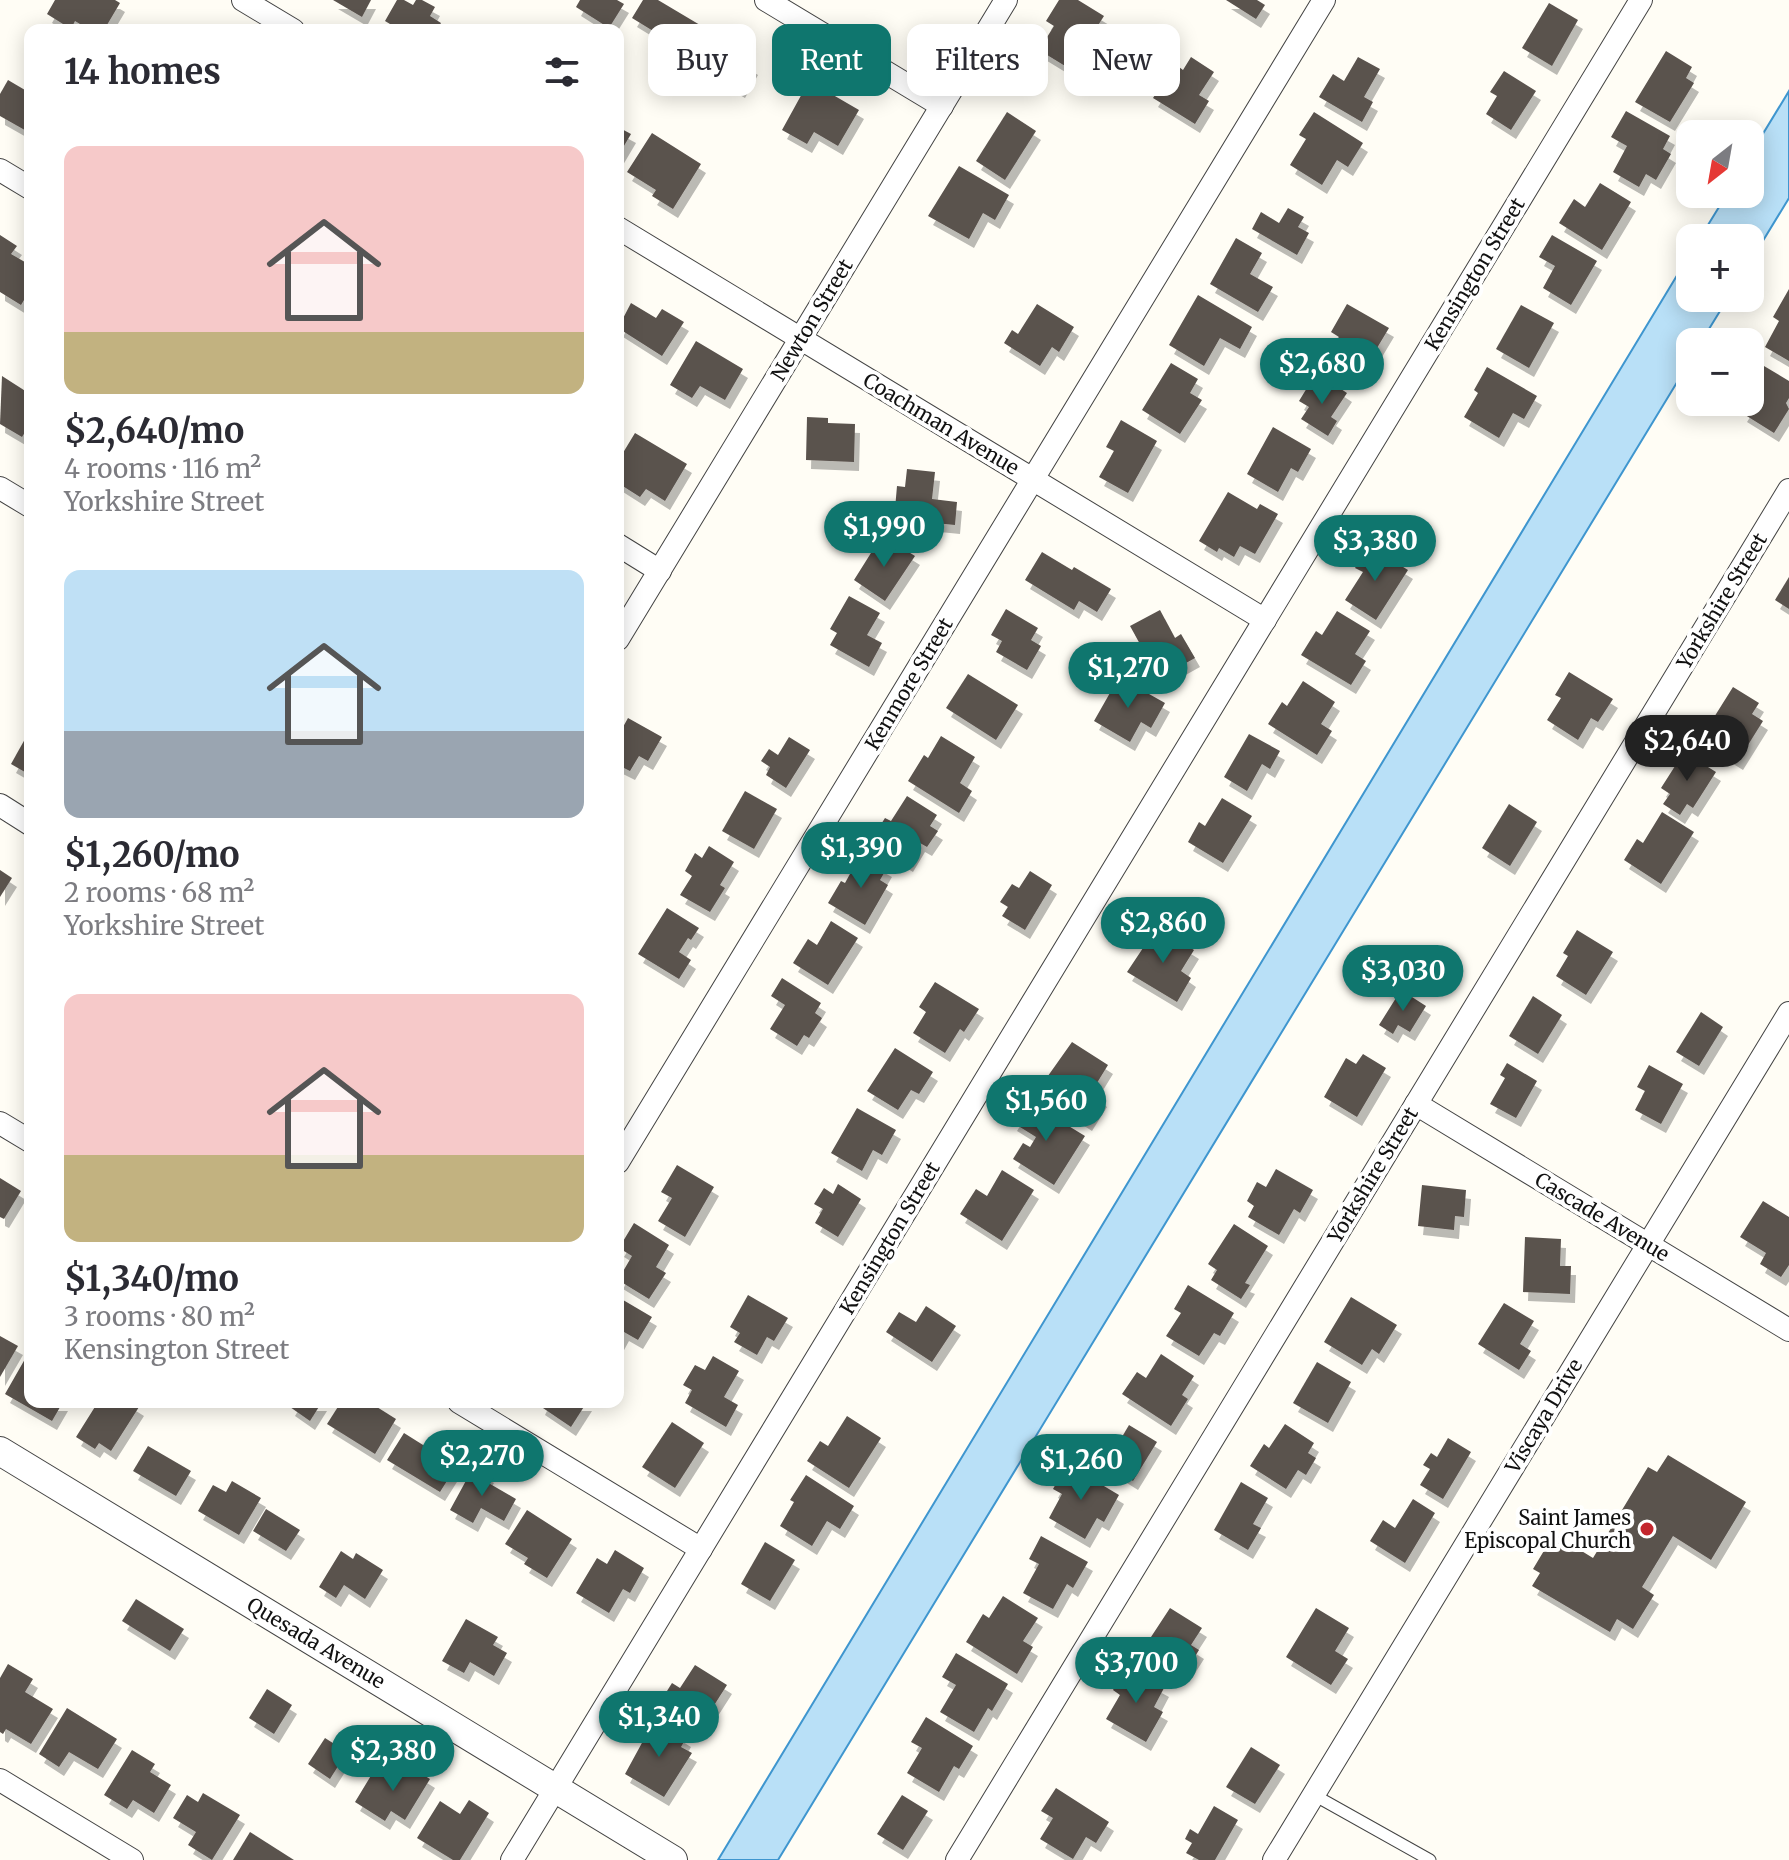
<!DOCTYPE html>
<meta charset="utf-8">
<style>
:root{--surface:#fff;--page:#f2f2f3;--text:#2b2b33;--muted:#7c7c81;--accent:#0f766e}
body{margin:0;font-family:Merriweather,serif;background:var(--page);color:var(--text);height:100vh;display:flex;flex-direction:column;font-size:30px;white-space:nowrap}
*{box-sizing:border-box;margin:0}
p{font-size:26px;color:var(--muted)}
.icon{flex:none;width:44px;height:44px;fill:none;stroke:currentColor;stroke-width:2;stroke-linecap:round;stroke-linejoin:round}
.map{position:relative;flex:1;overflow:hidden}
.details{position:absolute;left:24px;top:24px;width:600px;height:1384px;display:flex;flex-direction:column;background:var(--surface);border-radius:16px;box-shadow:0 4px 20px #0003}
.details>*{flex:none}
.top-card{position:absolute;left:648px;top:24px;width:760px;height:72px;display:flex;gap:16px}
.needle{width:52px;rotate:211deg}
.controls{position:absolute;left:1676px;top:120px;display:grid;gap:16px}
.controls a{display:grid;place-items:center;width:88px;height:88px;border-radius:16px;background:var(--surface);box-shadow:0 4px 20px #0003;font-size:40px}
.price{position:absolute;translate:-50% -68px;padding:0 18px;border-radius:28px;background:var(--accent);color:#fff;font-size:26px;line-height:52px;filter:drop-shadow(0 2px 4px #0008)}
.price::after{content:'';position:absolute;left:50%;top:48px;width:24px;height:18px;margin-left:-12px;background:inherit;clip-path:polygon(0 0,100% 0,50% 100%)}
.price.current{background:#222;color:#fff}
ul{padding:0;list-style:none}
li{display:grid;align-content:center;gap:16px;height:424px;padding:0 40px}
li span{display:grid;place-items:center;height:248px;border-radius:16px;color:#555}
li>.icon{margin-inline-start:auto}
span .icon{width:144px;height:144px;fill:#fffc;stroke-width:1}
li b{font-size:34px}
h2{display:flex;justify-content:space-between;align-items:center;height:96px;padding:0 40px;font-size:34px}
.chip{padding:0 28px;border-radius:16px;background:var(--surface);box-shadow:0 4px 20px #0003;font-size:28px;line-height:72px}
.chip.current{background:var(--accent);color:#fff}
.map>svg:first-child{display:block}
</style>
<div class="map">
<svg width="1789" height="1860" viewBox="0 0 1789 1860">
<defs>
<filter id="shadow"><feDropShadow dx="5" dy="9" stdDeviation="0" flood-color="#0004"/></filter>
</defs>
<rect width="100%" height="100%" fill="#fffdf5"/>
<!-- water -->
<g fill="#b9e0f7" stroke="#3f96cf" stroke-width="2">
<polygon points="1789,91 1789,198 1750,262 1750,238 1700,238 1727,194 1750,194 1750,155"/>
<polygon points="1690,254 1690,298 1728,298 1701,342 1690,342 1690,361 778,1860 718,1860"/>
</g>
<!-- building -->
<g fill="#5a524d" filter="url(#shadow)">
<polygon points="55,0 115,0 120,3 104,30 90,30 75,21 71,29 47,14"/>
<polygon points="333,0 371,0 362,17"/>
<polygon points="397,0 404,0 413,5 416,0 422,0 435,7 430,16 441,23 437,30 400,30 385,21"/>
<polygon points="580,0 617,0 624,4 609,28 576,7"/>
<polygon points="643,0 658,0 700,25 672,73 655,63 660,55 649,49 658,34 632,18"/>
<polygon points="1059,0 1078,0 1104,16 1070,69 1039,50 1054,26 1046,21"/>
<polygon points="1226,0 1257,0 1265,5 1256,19"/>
<polygon points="1549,3 1578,20 1552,66 1522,48"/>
<polygon points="712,42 753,66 740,89 699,65"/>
<polygon points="1666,51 1692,67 1686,78 1694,83 1670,122 1635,102"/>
<polygon points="1191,57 1214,72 1199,95 1209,101 1195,124 1153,98 1175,64 1183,70"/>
<polygon points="1358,57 1380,69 1364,97 1373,102 1362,122 1319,97 1333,74 1344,81"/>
<polygon points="1504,71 1536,91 1511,130 1486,114 1497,96 1490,92"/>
<polygon points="8,80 30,93 30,133 0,116 0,94"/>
<polygon points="809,81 859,110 838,146 814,132 807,144 782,130"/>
<polygon points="1626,111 1670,136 1663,149 1671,154 1656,180 1646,174 1639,187 1613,172 1627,146 1611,137"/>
<polygon points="1007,112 1036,131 1005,180 976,161"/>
<polygon points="1314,112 1363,143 1348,167 1337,160 1322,185 1290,165 1306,139 1299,135"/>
<polygon points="618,127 631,134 618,156"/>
<polygon points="652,133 701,164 673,209 652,196 656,190 627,172"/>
<polygon points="959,166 1009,195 995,220 983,213 969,239 928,216"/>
<polygon points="1600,183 1631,202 1602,250 1559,223 1574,199 1585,207"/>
<polygon points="1288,208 1304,217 1298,227 1309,233 1297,255 1252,229 1261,212 1279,223"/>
<polygon points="0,235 17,246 11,254 30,265 30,290 21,305 0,292"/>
<polygon points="1552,235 1597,261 1571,305 1543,288 1555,266 1539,257"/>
<polygon points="1236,238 1262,253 1250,274 1273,287 1258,312 1210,284"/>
<polygon points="1789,289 1789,361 1765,347 1779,321 1773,317"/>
<polygon points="1198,295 1252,327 1240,349 1220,338 1204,366 1169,345"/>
<polygon points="631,303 656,318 662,309 684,322 662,356 618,328"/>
<polygon points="1037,304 1074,327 1059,352 1052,347 1040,366 1004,343 1012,330 1018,334"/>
<polygon points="1347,304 1389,328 1362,373 1330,354 1339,337 1331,332"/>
<polygon points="1521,305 1554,323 1529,368 1496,349"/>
<polygon points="696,341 743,369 725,400 700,386 692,398 670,385"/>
<polygon points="1171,363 1198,379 1190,393 1202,400 1180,434 1142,410"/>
<polygon points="1764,366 1789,381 1789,398 1786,403 1789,409 1774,433 1742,413 1753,396 1750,388"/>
<polygon points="1487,367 1537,396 1524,419 1513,413 1499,438 1464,417 1478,393 1474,390"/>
<polygon points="2,376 30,394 30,424 22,437 0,424"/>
<polygon points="1326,379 1347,393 1331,417 1337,421 1328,436 1301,419 1309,407 1299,401 1310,383 1319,389"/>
<polygon points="807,417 828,418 828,423 855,424 854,462 806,460"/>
<polygon points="1121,420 1157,441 1128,493 1099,477 1114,451 1106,447"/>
<polygon points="1273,427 1311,449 1298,472 1291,468 1278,492 1247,474"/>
<polygon points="635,433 687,464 665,501 646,489 640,497 618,483 618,461"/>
<polygon points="907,469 935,472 932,499 957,502 955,525 905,520 906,510 895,509 897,486 905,487"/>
<polygon points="1228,492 1257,509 1260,504 1278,514 1255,554 1240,546 1234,557 1219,548 1217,552 1199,541"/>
<polygon points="888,539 915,556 885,601 854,580 876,545 882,549"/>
<polygon points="1369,546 1408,570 1376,620 1345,600 1363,572 1355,568"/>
<polygon points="1042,552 1072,570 1074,567 1111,589 1097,612 1079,601 1074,610 1025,580"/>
<polygon points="1789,577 1789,609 1775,600"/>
<polygon points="849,596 880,613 867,635 882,643 869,667 830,645 837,633 830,629"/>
<polygon points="1006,609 1038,628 1031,640 1041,646 1027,670 996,652 1002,641 991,635"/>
<polygon points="1160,610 1175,638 1181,634 1195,658 1159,678 1130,626"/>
<polygon points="1337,611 1370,631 1355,654 1366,661 1351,685 1301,655 1316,631 1322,635"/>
<polygon points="1569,672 1613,699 1598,722 1591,718 1578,740 1547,720 1561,698 1555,695"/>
<polygon points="968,674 1018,705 996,740 946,708"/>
<polygon points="1119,677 1165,703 1151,728 1141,722 1130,742 1094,721"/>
<polygon points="1303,681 1335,702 1321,724 1332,731 1317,755 1268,724 1282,702 1287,706"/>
<polygon points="1733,687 1759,703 1752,714 1763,721 1738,761 1701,738"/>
<polygon points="628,718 662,737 648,761 639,756 630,771 618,765 618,736"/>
<polygon points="30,730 30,775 11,764"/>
<polygon points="1249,734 1280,751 1270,769 1262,764 1247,791 1224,777"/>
<polygon points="941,736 975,757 960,783 972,791 959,813 908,781 924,755 928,758"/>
<polygon points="789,737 810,750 786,788 766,775 770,767 761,761 769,749 778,755"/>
<polygon points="1684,752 1716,772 1693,808 1687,804 1680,815 1663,804 1670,794 1661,788"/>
<polygon points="745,791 777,809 754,849 722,831"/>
<polygon points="907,796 937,815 930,826 938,831 927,847 920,843 908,863 871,840 885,818 891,821"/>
<polygon points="1222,798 1252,816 1223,863 1188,842 1199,822 1205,826"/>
<polygon points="1509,804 1537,822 1510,866 1482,848"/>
<polygon points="1662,812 1694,832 1661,884 1624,860 1637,839 1643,843"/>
<polygon points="709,846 734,862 720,885 725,888 710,912 680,895 692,876 685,871 695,853 702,858"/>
<polygon points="861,854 887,868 880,880 888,885 865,925 828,903 841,881 845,883"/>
<polygon points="0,870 12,878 0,897"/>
<polygon points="1030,871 1052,885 1025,930 1002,916 1008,907 1000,902 1012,884 1019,888"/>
<polygon points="667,908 699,928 691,940 688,938 679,952 691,960 679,979 638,954"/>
<polygon points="831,921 858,938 828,985 793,963 808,939 817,945"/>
<polygon points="1157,927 1194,950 1181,971 1191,978 1177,1002 1127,972"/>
<polygon points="1577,930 1613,952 1586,995 1556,976 1568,956 1563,953"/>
<polygon points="782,978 821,1003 815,1013 822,1018 809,1038 804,1035 797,1046 770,1029 785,1005 771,996"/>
<polygon points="935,982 979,1009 964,1032 960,1029 945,1053 913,1033 926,1012 919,1007"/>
<polygon points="1401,990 1426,1006 1410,1032 1398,1025 1393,1034 1379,1025"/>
<polygon points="1533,996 1562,1015 1538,1054 1509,1036"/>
<polygon points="1701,1012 1723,1027 1699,1066 1676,1052"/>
<polygon points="1072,1042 1108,1065 1092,1091 1102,1098 1087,1122 1038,1090"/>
<polygon points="895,1048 933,1072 919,1094 911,1090 898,1110 867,1091"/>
<polygon points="1363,1054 1386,1068 1357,1117 1324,1097 1346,1058 1356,1064"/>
<polygon points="1507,1063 1537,1081 1516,1118 1490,1104 1505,1078 1500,1075"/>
<polygon points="1649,1065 1683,1084 1661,1124 1635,1110 1645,1091 1637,1087"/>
<polygon points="1026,1100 1085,1136 1054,1185 1013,1159 1023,1143 1030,1147 1036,1137 1012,1122"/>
<polygon points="857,1108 896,1130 882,1155 873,1150 862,1171 831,1153"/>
<polygon points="677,1165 714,1187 685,1237 658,1221 672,1198 661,1192"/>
<polygon points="1276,1169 1313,1190 1300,1213 1294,1209 1279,1235 1248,1217 1254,1206 1247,1201 1257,1182 1266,1187"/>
<polygon points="1002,1170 1034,1190 1002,1241 960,1214 976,1189 987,1196"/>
<polygon points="0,1178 21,1191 4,1219 0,1217"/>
<polygon points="838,1184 861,1199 838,1237 815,1223 823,1209 814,1204 824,1188 833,1194"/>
<polygon points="1422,1185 1466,1190 1464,1217 1455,1216 1454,1230 1418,1226"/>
<polygon points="1763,1201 1789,1217 1789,1265 1781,1277 1760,1264 1766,1253 1740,1237"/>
<polygon points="634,1223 669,1245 656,1267 666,1273 649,1299 618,1280 632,1256 619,1248"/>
<polygon points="1234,1224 1268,1246 1245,1283 1250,1285 1241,1299 1211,1280 1217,1270 1208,1264"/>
<polygon points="1525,1237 1561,1239 1560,1266 1571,1266 1570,1294 1523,1292"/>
<polygon points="1188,1285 1234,1313 1220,1336 1214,1333 1199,1356 1166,1336 1181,1313 1174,1309"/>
<polygon points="748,1295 788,1318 774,1341 767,1337 757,1355 734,1342 740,1333 730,1327"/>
<polygon points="618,1297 652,1317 638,1340 624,1332 618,1343"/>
<polygon points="1351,1297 1397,1325 1379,1354 1372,1349 1362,1365 1324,1342"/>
<polygon points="1504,1303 1534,1321 1520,1344 1531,1351 1519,1370 1478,1344"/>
<polygon points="926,1306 956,1326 932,1362 886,1332 899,1312 916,1322"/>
<polygon points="0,1336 18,1346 0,1377"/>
<polygon points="1161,1354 1194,1376 1182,1395 1188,1399 1171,1426 1122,1394 1137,1372 1146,1378"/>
<polygon points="713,1356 739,1371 724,1397 738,1405 726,1427 685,1403 692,1390 683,1385 695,1365 705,1370"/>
<polygon points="25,1359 30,1362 30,1402 63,1402 52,1421 5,1394"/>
<polygon points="1317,1362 1351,1382 1328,1423 1293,1403"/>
<polygon points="98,1402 131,1402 139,1407 111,1451 99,1443 95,1449 76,1437"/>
<polygon points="293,1402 322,1402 310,1421 290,1407"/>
<polygon points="341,1402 369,1402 396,1419 375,1454 327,1424"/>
<polygon points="542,1402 587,1402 571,1427 540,1406"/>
<polygon points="847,1416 881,1438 849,1488 807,1461 820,1441 828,1446"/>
<polygon points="672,1422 704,1443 675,1488 642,1467"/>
<polygon points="1285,1424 1314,1443 1308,1453 1316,1458 1306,1475 1298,1470 1286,1489 1250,1466 1264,1444 1269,1448"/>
<polygon points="1129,1425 1157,1442 1133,1481 1106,1464"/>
<polygon points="404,1433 431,1450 437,1441 462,1457 440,1492 387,1460"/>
<polygon points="1448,1438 1471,1452 1443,1499 1420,1485 1430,1469 1423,1465 1431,1453 1437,1457"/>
<polygon points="148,1446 191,1471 176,1496 133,1471"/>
<polygon points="1668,1455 1746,1502 1711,1560 1673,1536 1642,1587 1654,1595 1633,1629 1617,1619 1610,1632 1532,1586 1540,1573 1533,1569 1554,1534 1593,1558 1648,1467 1657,1472"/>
<polygon points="1067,1464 1119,1495 1104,1522 1097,1518 1085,1539 1049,1518 1062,1494 1053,1489"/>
<polygon points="474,1466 489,1474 485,1481 516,1499 504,1521 481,1508 473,1523 450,1510"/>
<polygon points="806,1475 854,1506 840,1529 827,1521 812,1546 780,1526 794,1502 790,1500"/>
<polygon points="232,1481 261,1498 239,1535 198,1511 213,1485 226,1492"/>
<polygon points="1241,1482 1268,1498 1253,1524 1261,1528 1248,1550 1214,1530"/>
<polygon points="1413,1499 1435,1513 1405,1563 1370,1541 1383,1520 1395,1528"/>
<polygon points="266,1509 300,1530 286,1551 253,1531"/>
<polygon points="527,1510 572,1539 547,1578 524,1564 528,1558 505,1544"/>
<polygon points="1041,1536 1088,1562 1073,1588 1067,1584 1053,1609 1023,1593 1039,1564 1029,1559"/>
<polygon points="765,1542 795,1560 770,1601 741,1584"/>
<polygon points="615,1550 644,1568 630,1593 623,1589 609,1613 576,1593 597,1558 607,1564"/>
<polygon points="341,1551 353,1559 356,1553 383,1570 365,1599 344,1585 336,1598 319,1587"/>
<polygon points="1003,1596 1038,1618 1023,1641 1033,1647 1017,1674 966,1642 983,1614 989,1618"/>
<polygon points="136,1599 184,1629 170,1651 122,1621"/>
<polygon points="1170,1608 1202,1628 1191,1645 1199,1650 1187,1669 1179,1664 1171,1677 1145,1661 1158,1641 1151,1637"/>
<polygon points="1316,1608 1349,1628 1335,1651 1348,1659 1331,1685 1286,1657"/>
<polygon points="466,1619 498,1637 493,1645 507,1653 494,1676 470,1662 464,1673 442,1661"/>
<polygon points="956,1653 1008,1684 992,1711 988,1708 974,1732 940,1712 956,1685 942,1677"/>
<polygon points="8,1664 33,1679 25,1692 53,1709 31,1744 6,1729 3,1734 0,1732 0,1678"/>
<polygon points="695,1665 727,1685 697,1732 657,1707 672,1683 680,1688"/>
<polygon points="1126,1667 1164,1688 1154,1707 1163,1712 1146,1742 1106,1719 1120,1695 1113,1690"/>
<polygon points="267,1689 292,1705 274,1734 249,1718"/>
<polygon points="67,1708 117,1739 98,1769 69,1752 59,1767 39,1754"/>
<polygon points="926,1717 973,1746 959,1769 954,1766 939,1792 907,1773 922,1748 911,1742"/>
<polygon points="655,1719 686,1738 681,1747 692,1753 664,1797 625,1774"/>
<polygon points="325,1738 347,1752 330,1779 308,1764"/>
<polygon points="1251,1747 1280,1765 1255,1804 1226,1787"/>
<polygon points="132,1750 155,1764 150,1772 171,1785 154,1813 133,1800 127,1809 104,1795"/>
<polygon points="406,1764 430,1779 405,1820 391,1811 385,1821 355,1802 375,1769 395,1781"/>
<polygon points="1056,1788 1109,1822 1096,1843 1086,1837 1073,1859 1040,1839 1053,1818 1041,1811"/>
<polygon points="203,1793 240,1815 212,1860 188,1845 196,1832 173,1818 187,1795 198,1802"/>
<polygon points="902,1795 928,1811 903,1850 877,1834"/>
<polygon points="469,1800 489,1813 460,1860 453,1860 417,1838 440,1801 460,1814"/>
<polygon points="1214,1806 1238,1820 1215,1860 1199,1860 1186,1853 1192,1843 1185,1839 1190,1829 1198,1834"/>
<polygon points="250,1832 294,1860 233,1860"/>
</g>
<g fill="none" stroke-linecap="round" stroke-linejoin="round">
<defs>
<polyline id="service" points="1314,1795 1430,1860"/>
<g id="minor">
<polyline points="243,0 293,30"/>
<polyline points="766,0 942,106"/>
<polyline points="0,170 30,188"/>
<polyline points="618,228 1265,620"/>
<polyline points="0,488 30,506"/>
<polyline points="618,545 660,571"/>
<polyline points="618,639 1006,0"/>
<polyline points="0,805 30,824"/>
<polyline points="1416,1104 1789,1330"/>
<polyline points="0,1123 30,1141"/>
<polyline points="618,1162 1324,0"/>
<polyline points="459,1402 701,1549"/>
<polyline points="0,1780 132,1860"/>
<polyline points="512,1860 1641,0"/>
<polyline points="957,1860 1789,490"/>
<polyline points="1274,1860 1789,1013"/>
</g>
<polyline id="tertiary" points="0,1451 673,1860"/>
</defs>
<!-- service casing -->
<use href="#service" stroke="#444" stroke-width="13"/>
<!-- minor casing -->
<use href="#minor" stroke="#444" stroke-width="24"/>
<!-- tertiary casing -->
<use href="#tertiary" stroke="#444" stroke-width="30"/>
<!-- service -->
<use href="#service" stroke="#fff" stroke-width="11"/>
<!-- minor -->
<use href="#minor" stroke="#fff" stroke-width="22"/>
<!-- tertiary -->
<use href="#tertiary" stroke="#fff" stroke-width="28"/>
</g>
<!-- markers -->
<circle fill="#c4262e" stroke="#fff" stroke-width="3" cx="1647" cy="1529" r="8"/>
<g text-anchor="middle" stroke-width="8" stroke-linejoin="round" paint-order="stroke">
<!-- street labels -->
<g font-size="20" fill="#111" stroke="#fff">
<text transform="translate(1475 274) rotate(-59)" y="7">Kensington Street</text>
<text transform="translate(812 320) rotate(-59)" y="7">Newton Street</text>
<text transform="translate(941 424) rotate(31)" y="7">Coachman Avenue</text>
<text transform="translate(1722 601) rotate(-59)" y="7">Yorkshire Street</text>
<text transform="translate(909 684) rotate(-59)" y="7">Kenmore Street</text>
<text transform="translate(1373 1175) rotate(-59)" y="7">Yorkshire Street</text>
<text transform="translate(1602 1217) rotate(31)" y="7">Cascade Avenue</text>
<text transform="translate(890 1238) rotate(-59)" y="7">Kensington Street</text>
<text transform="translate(1544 1416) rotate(-59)" y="7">Viscaya Drive</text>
<text transform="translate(316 1643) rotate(31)" y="7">Quesada Avenue</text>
</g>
<!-- poi labels -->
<g font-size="20" fill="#111" stroke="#fff" text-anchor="end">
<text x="1631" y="1525">Saint James<tspan x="1631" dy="23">Episcopal Church</tspan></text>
</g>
</g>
</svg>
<div class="controls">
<a><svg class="needle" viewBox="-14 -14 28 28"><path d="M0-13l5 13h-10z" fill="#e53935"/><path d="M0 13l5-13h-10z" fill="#7c7c81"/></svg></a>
<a>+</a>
<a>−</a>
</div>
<b class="price" style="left:1322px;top:406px">$2,680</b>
<b class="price" style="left:884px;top:569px">$1,990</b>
<b class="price" style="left:1375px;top:583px">$3,380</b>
<b class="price" style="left:1128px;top:710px">$1,270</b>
<b class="price current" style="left:1687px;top:783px">$2,640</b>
<b class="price" style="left:861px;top:890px">$1,390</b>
<b class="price" style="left:1163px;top:965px">$2,860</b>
<b class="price" style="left:1403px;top:1013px">$3,030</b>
<b class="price" style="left:1046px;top:1143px">$1,560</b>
<b class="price" style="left:482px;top:1498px">$2,270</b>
<b class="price" style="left:1081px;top:1502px">$1,260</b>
<b class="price" style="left:1136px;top:1705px">$3,700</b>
<b class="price" style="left:659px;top:1759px">$1,340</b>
<b class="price" style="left:393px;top:1793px">$2,380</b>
<div class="top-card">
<a class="chip">Buy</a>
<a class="chip current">Rent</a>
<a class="chip">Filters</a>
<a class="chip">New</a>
</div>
<section class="details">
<h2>14 homes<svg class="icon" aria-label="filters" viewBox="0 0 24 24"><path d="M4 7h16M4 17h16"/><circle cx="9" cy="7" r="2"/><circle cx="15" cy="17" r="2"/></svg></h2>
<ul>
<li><span style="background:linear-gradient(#f6c9c9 75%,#c2b280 0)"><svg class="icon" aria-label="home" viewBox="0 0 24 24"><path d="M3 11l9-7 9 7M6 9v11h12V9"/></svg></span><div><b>$2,640/mo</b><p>4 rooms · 116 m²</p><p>Yorkshire Street</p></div></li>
<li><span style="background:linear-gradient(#bfe0f5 65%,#9aa5b1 0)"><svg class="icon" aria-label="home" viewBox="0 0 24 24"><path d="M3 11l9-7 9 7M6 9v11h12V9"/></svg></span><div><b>$1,260/mo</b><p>2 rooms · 68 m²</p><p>Yorkshire Street</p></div></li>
<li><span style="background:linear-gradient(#f6c9c9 65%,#c2b280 0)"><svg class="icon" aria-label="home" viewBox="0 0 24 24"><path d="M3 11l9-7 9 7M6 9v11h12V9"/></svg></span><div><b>$1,340/mo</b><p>3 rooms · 80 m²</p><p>Kensington Street</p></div></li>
</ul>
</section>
</div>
